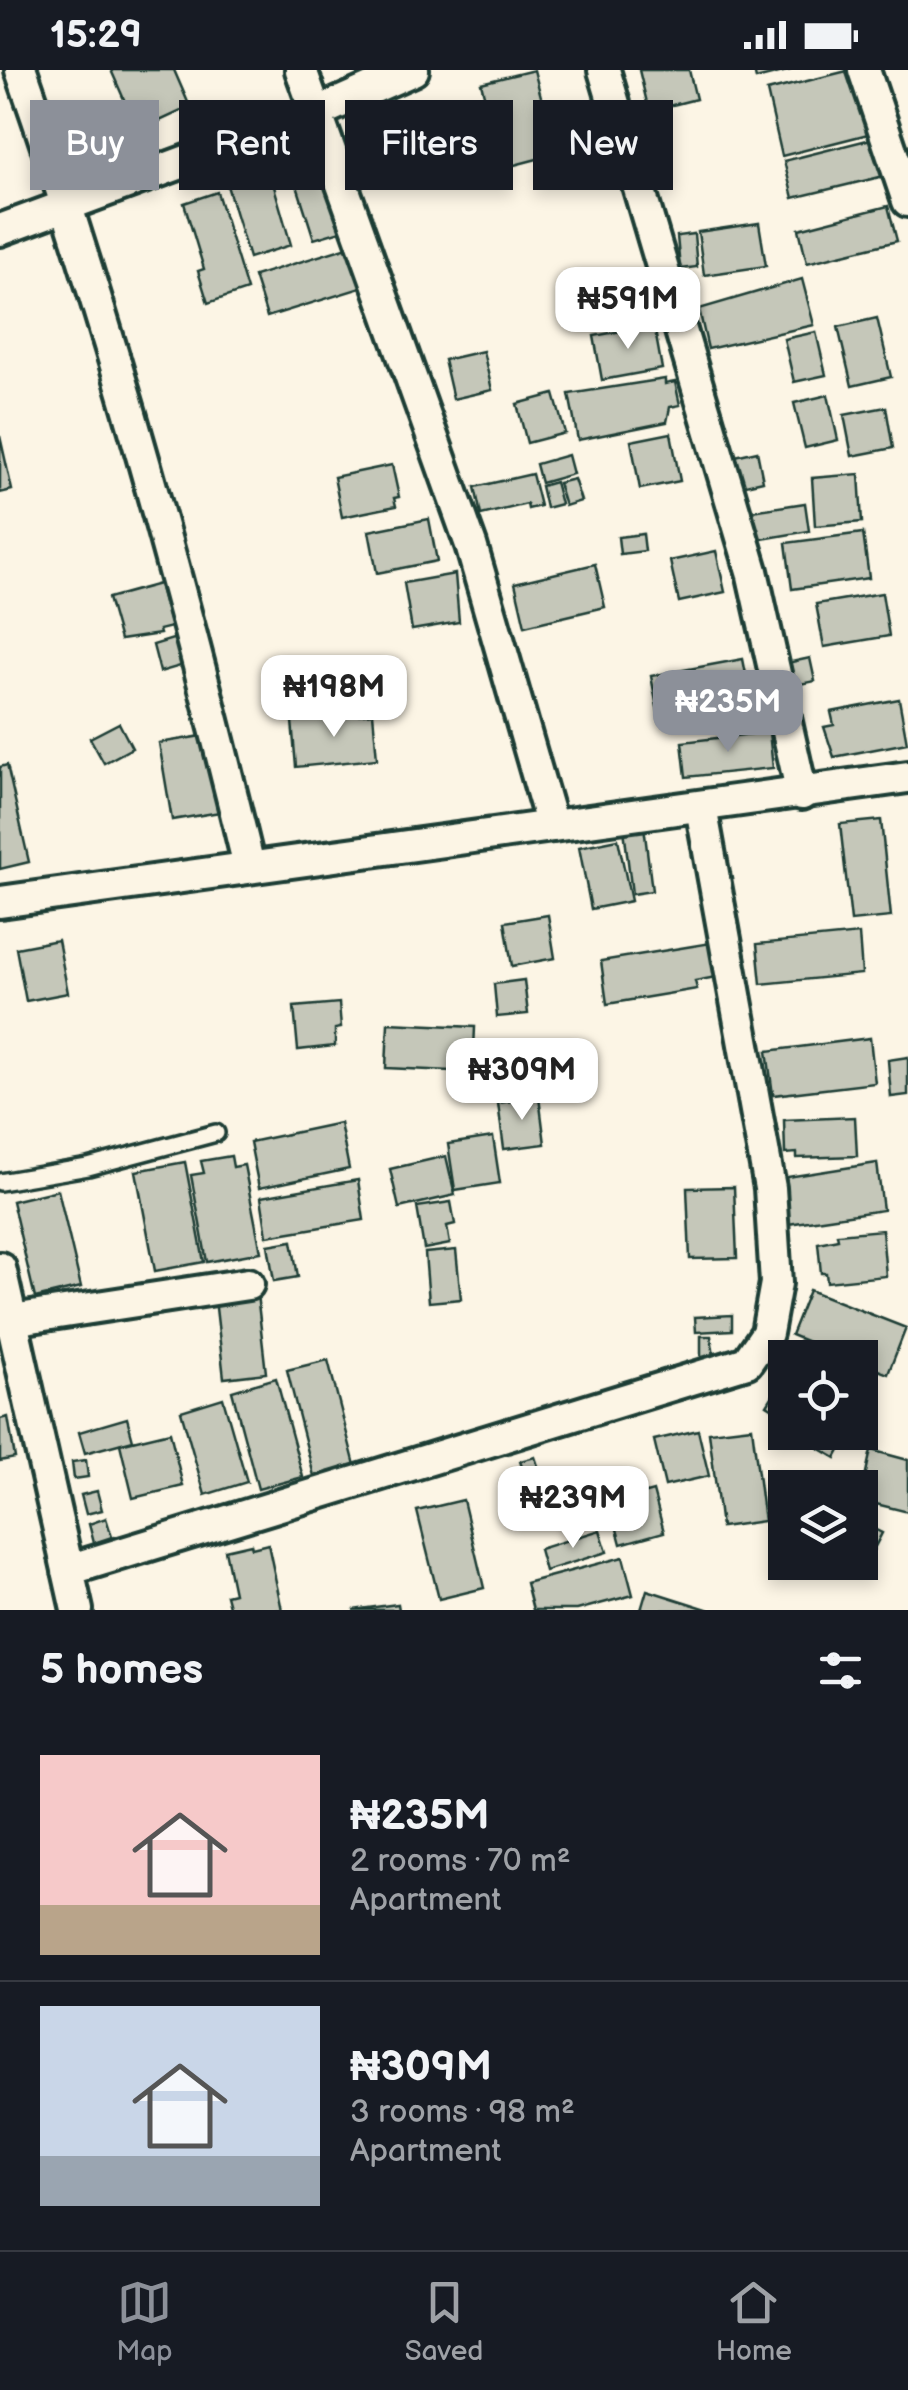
<!DOCTYPE html>
<meta charset="utf-8">
<style>
:root{--surface:#171b24;--page:#20242c;--text:#f1f3f6;--muted:#9ea1a6;--line:#363941;--accent:#8c9099}
body{margin:0;font-family:"Balsamiq Sans",sans-serif;background:var(--page);color:var(--text);height:100vh;display:flex;flex-direction:column;font-size:38px;white-space:nowrap}
*{box-sizing:border-box;margin:0}
p{font-size:32px;color:var(--muted)}
.icon{flex:none;width:55px;height:55px;fill:none;stroke:currentColor;stroke-width:2;stroke-linecap:round;stroke-linejoin:round}
.map{position:relative;height:1540px;overflow:hidden}
.sheet{display:flex;flex-direction:column;background:var(--surface);flex:1}
.sheet>*{flex:none}
.guide{position:absolute;left:30px;top:30px;width:850px;height:90px;display:flex;gap:20px}
.tools{position:absolute;left:768px;top:1270px;display:grid;gap:20px}
.tools a{display:grid;place-items:center;width:110px;height:110px;border-radius:0px;background:var(--surface);box-shadow:0 5px 15px #0003;font-size:50px}
.price{position:absolute;translate:-50% -85px;padding:0 22px;border-radius:20px;background:#fff;color:#222;font-size:32px;line-height:65px;filter:drop-shadow(0 2px 5px #0008)}
.price::after{content:'';position:absolute;left:50%;top:60px;width:30px;height:22px;margin-left:-15px;background:inherit;clip-path:polygon(0 0,100% 0,50% 100%)}
.price.current{background:var(--accent);color:#fff}
ul{padding:0;list-style:none}
li{display:flex;align-items:center;gap:30px;height:250px;padding:0 40px}
li+li{border-top:2px solid var(--line)}
li span{display:grid;place-items:center;flex:none;width:280px;height:200px;border-radius:0px;color:#555}
li>.icon{margin-inline-start:auto}
span .icon{width:120px;height:120px;fill:#fffc;stroke-width:1}
li b{font-size:42px}
h2{display:flex;justify-content:space-between;align-items:center;height:120px;padding:0 40px;font-size:42px}
.chip{padding:0 35px;border-radius:0px;background:var(--surface);box-shadow:0 5px 15px #0003;font-size:35px;line-height:90px}
.chip.current{background:var(--accent);color:#fff}
.status{display:flex;justify-content:space-between;align-items:center;height:70px;padding:0 50px;background:var(--surface);direction:ltr}
.status svg{height:28px;fill:currentColor}
.dock{display:flex;justify-content:space-around;align-items:center;height:140px;border-top:2px solid var(--line);background:var(--surface);font-size:28px;color:var(--muted)}
.dock a{display:grid;justify-items:center;gap:5px}
.dock .current{color:var(--accent)}
.map>svg:first-child{display:block}
</style>
<div class="status"><b>15:29</b><svg viewBox="0 0 49 12"><path d="M0 12V9h3v3zM5 12V6h3v6zM10 12V3h3v9zM15 12V0h3v12zM26 1h20v11H26zM47 4h2v5h-2z"/></svg></div>
<div class="map">
<svg width="908" height="1540" viewBox="0 0 908 1540">
<rect width="100%" height="100%" fill="#fcf5e5"/>
<filter id="ink" filterUnits="userSpaceOnUse"><feTurbulence type="fractalNoise" baseFrequency=".01" numOctaves="2"/><feDisplacementMap in="SourceGraphic" scale="20" xChannelSelector="R" yChannelSelector="G"/><feConvolveMatrix kernelMatrix="1 2 1 2 8 2 1 2 1" color-interpolation-filters="sRGB"/></filter>
<g filter="url(#ink)">
<!-- building -->
<g fill="#c5c7b9" stroke="#1f3d34" stroke-width="2.5">
<polygon points="111,0 174,0 190,37 138,61"/>
<polygon points="534,0 556,84 503,98 481,13"/>
<polygon points="639,0 689,0 696,29 649,41"/>
<polygon points="754,0 791,0 756,9"/>
<polygon points="851,0 872,63 782,86 767,21"/>
<polygon points="384,39 404,99 378,108 358,48"/>
<polygon points="875,68 884,106 793,128 784,91"/>
<polygon points="331,87 354,157 314,169 292,100"/>
<polygon points="266,89 291,175 249,188 223,102"/>
<polygon points="217,122 247,220 208,233 198,201 204,199 184,133"/>
<polygon points="888,136 897,171 807,193 799,159"/>
<polygon points="759,153 766,196 704,205 698,162"/>
<polygon points="694,164 697,197 680,199 677,166"/>
<polygon points="351,176 364,217 267,247 254,206"/>
<polygon points="802,209 814,255 708,279 699,239"/>
<polygon points="877,248 891,307 852,316 838,257"/>
<polygon points="654,255 662,299 602,310 594,266"/>
<polygon points="816,262 826,305 794,312 784,269"/>
<polygon points="483,281 492,320 453,329 444,290"/>
<polygon points="665,309 665,314 675,312 680,335 670,337 667,352 578,370 569,324"/>
<polygon points="554,324 565,363 527,373 517,334"/>
<polygon points="828,325 838,370 805,378 794,333"/>
<polygon points="886,337 893,378 852,386 844,345"/>
<polygon points="671,363 680,411 640,419 631,371"/>
<polygon points="0,366 12,420 0,423"/>
<polygon points="757,381 763,411 737,417 731,387"/>
<polygon points="568,385 573,404 541,413 536,394"/>
<polygon points="392,395 399,427 394,428 396,436 342,447 334,407"/>
<polygon points="532,404 540,436 528,439 527,434 481,445 475,417"/>
<polygon points="859,404 862,452 815,456 812,408"/>
<polygon points="574,409 581,431 565,436 558,413"/>
<polygon points="555,412 561,434 546,438 541,416"/>
<polygon points="805,433 809,461 756,470 752,441"/>
<polygon points="429,449 437,491 377,503 369,461"/>
<polygon points="863,463 869,508 792,519 786,473"/>
<polygon points="643,464 645,481 620,484 618,467"/>
<polygon points="716,481 725,522 679,532 670,491"/>
<polygon points="595,494 605,537 525,556 515,513"/>
<polygon points="455,504 459,552 412,560 404,513"/>
<polygon points="159,514 171,557 159,560 160,564 120,570 108,528"/>
<polygon points="882,523 889,566 824,577 816,534"/>
<polygon points="176,568 184,595 160,602 153,575"/>
<polygon points="810,588 815,611 791,616 787,593"/>
<polygon points="743,589 752,635 660,652 651,606"/>
<polygon points="899,629 907,673 834,687 824,657 834,655 831,642"/>
<polygon points="373,643 377,689 296,697 292,651"/>
<polygon points="119,653 132,678 104,693 90,668"/>
<polygon points="769,662 773,698 686,707 682,672"/>
<polygon points="214,664 226,741 172,750 159,673"/>
<polygon points="7,695 29,792 0,799 0,697"/>
<polygon points="881,750 891,847 851,851 840,754"/>
<polygon points="644,756 652,821 632,824 624,759"/>
<polygon points="618,769 631,831 591,839 579,777"/>
<polygon points="548,845 555,888 512,896 505,852"/>
<polygon points="859,864 862,904 761,914 757,874"/>
<polygon points="58,870 68,923 26,931 16,878"/>
<polygon points="711,873 716,907 695,911 697,919 607,934 601,891"/>
<polygon points="524,910 528,944 497,947 494,914"/>
<polygon points="339,933 341,958 335,959 335,976 298,980 294,937"/>
<polygon points="388,953 475,957 473,1002 386,998"/>
<polygon points="870,968 875,1013 773,1025 767,981"/>
<polygon points="908,987 908,1025 891,1027 888,990"/>
<polygon points="539,1027 545,1074 504,1079 498,1033"/>
<polygon points="855,1047 857,1086 797,1088 797,1083 785,1084 784,1050"/>
<polygon points="340,1053 349,1099 259,1118 250,1072"/>
<polygon points="493,1067 500,1113 455,1120 448,1074"/>
<polygon points="231,1086 233,1097 244,1095 261,1182 207,1192 191,1105 204,1103 201,1091"/>
<polygon points="446,1086 455,1125 399,1138 390,1099"/>
<polygon points="185,1092 204,1192 155,1201 136,1101"/>
<polygon points="877,1093 883,1140 788,1154 781,1108"/>
<polygon points="358,1110 364,1150 267,1166 261,1127"/>
<polygon points="734,1117 737,1188 690,1189 687,1118"/>
<polygon points="58,1120 81,1217 35,1228 12,1131"/>
<polygon points="451,1132 455,1154 447,1156 450,1174 424,1179 417,1137"/>
<polygon points="882,1160 886,1206 827,1212 826,1203 821,1203 818,1173 838,1169 837,1164"/>
<polygon points="292,1171 298,1207 274,1211 268,1175"/>
<polygon points="456,1180 461,1229 429,1232 425,1183"/>
<polygon points="809,1220 906,1258 888,1304 860,1293 860,1288 847,1288 791,1265"/>
<polygon points="257,1224 266,1303 224,1308 215,1229"/>
<polygon points="732,1245 732,1260 696,1262 695,1247"/>
<polygon points="701,1266 711,1266 715,1293 701,1293"/>
<polygon points="328,1290 355,1395 314,1406 287,1300"/>
<polygon points="276,1308 303,1407 258,1419 232,1321"/>
<polygon points="775,1322 785,1328 785,1346 767,1335"/>
<polygon points="223,1328 247,1412 205,1425 181,1341"/>
<polygon points="8,1347 15,1388 0,1391 0,1349"/>
<polygon points="127,1348 133,1370 85,1383 79,1362"/>
<polygon points="752,1357 764,1451 721,1457 709,1362"/>
<polygon points="698,1360 709,1406 665,1416 654,1370"/>
<polygon points="170,1362 183,1416 133,1428 120,1374"/>
<polygon points="800,1362 842,1362 848,1366 836,1388 798,1366"/>
<polygon points="871,1380 908,1390 908,1442 860,1430"/>
<polygon points="535,1387 540,1402 525,1406 520,1391"/>
<polygon points="86,1390 88,1407 74,1409 72,1392"/>
<polygon points="97,1421 102,1440 86,1444 81,1425"/>
<polygon points="653,1421 664,1462 621,1474 610,1433"/>
<polygon points="463,1430 484,1518 439,1529 417,1441"/>
<polygon points="106,1448 112,1467 94,1473 89,1454"/>
<polygon points="860,1452 882,1463 864,1498 853,1492 860,1492"/>
<polygon points="600,1460 607,1482 545,1501 539,1479"/>
<polygon points="251,1474 252,1478 268,1474 282,1540 230,1540 226,1525 234,1523 225,1480"/>
<polygon points="623,1487 633,1525 577,1540 533,1540 526,1513"/>
<polygon points="647,1520 710,1540 641,1540"/>
<polygon points="398,1534 399,1540 353,1540"/>
</g>
<g fill="none" stroke-linecap="round" stroke-linejoin="round">
<defs>
<polyline id="lane" points="0,1112 88,1097 216,1063"/>
<g id="street">
<path d="M 21,0 C 112,261 184,527 249,796"/>
<polyline points="301,0 471,475 552,756"/>
<polyline points="604,0 752,501 802,724"/>
<polyline points="864,0 908,131"/>
<polyline points="0,160 316,43 413,0"/>
<polyline points="0,832 908,707"/>
<polyline points="0,1198 77,1540"/>
<polyline points="12,1250 248,1214"/>
<polyline points="68,1500 747,1292 767,1263 776,1213 770,1118 701,737"/>
</g>
</defs>
<!-- lane casing -->
<use href="#lane" stroke="#1f3d34" stroke-width="22"/>
<!-- street casing -->
<use href="#street" stroke="#1f3d34" stroke-width="38"/>
<!-- lane -->
<use href="#lane" stroke="#fcf5e5" stroke-width="15"/>
<!-- street -->
<use href="#street" stroke="#fcf5e5" stroke-width="30"/>
</g>
</g>
</svg>
<div class="tools">
<a><svg class="icon" aria-label="locate" viewBox="0 0 24 24"><circle cx="12" cy="12" r="6"/><path d="M12 2v4M12 18v4M2 12h4M18 12h4"/></svg></a>
<a><svg class="icon" aria-label="layers" viewBox="0 0 24 24"><path d="M12 4l9 5-9 5-9-5zM3 14l9 5 9-5"/></svg></a>
</div>
<b class="price" style="left:628px;top:282px">₦591M</b>
<b class="price" style="left:334px;top:670px">₦198M</b>
<b class="price current" style="left:728px;top:685px">₦235M</b>
<b class="price" style="left:522px;top:1053px">₦309M</b>
<b class="price" style="left:573px;top:1481px">₦239M</b>
<div class="guide">
<a class="chip current">Buy</a>
<a class="chip">Rent</a>
<a class="chip">Filters</a>
<a class="chip">New</a>
</div>
</div>
<section class="sheet">
<h2>5 homes<svg class="icon" aria-label="filters" viewBox="0 0 24 24"><path d="M4 7h16M4 17h16"/><circle cx="9" cy="7" r="2"/><circle cx="15" cy="17" r="2"/></svg></h2>
<ul>
<li><span style="background:linear-gradient(#f6c9c9 75%,#b9a48a 0)"><svg class="icon" aria-label="home" viewBox="0 0 24 24"><path d="M3 11l9-7 9 7M6 9v11h12V9"/></svg></span><div><b>₦235M</b><p>2 rooms · 70 m²</p><p>Apartment</p></div></li>
<li><span style="background:linear-gradient(#c9d6e8 75%,#9aa5b1 0)"><svg class="icon" aria-label="home" viewBox="0 0 24 24"><path d="M3 11l9-7 9 7M6 9v11h12V9"/></svg></span><div><b>₦309M</b><p>3 rooms · 98 m²</p><p>Apartment</p></div></li>
</ul>
</section>
<nav class="dock">
<a class="current"><svg class="icon" aria-label="map" viewBox="0 0 24 24"><path d="M3 6l6-2 6 2 6-2v14l-6 2-6-2-6 2zM9 4v14M15 6v14"/></svg>Map</a>
<a><svg class="icon" aria-label="saved" viewBox="0 0 24 24"><path d="M7 4h10v16l-5-4-5 4z"/></svg>Saved</a>
<a><svg class="icon" aria-label="home" viewBox="0 0 24 24"><path d="M3 11l9-7 9 7M6 9v11h12V9"/></svg>Home</a>
</nav>
